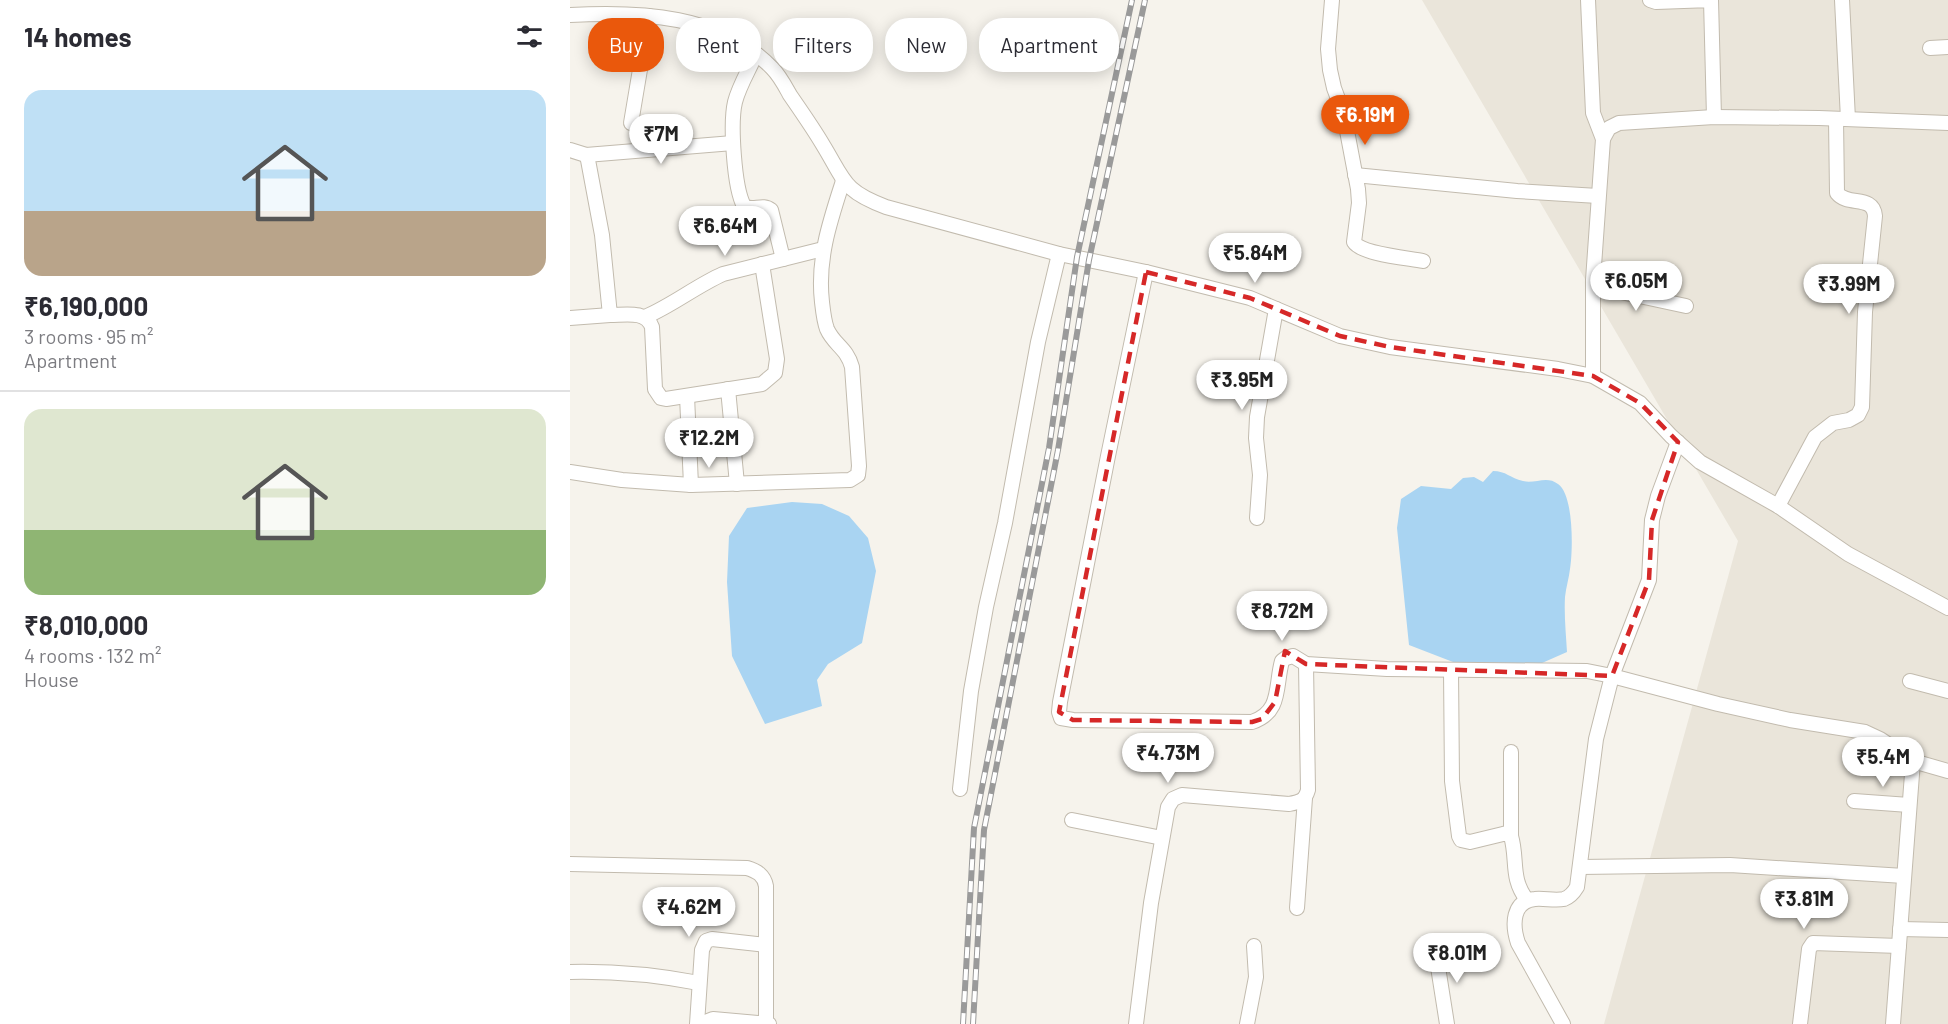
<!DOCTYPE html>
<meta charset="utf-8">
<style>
:root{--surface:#fff;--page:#f7f7f7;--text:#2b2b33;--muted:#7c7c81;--line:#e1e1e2;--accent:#ea580c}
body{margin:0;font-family:Barlow,sans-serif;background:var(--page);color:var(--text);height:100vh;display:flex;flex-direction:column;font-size:22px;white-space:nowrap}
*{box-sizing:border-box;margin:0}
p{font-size:20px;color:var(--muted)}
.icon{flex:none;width:33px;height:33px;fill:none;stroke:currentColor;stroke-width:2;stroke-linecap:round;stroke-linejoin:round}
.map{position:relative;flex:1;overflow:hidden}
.panel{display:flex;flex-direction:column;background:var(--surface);width:570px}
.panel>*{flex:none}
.banner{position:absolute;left:18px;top:18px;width:570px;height:54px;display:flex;gap:12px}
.price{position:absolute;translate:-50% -51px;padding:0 14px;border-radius:21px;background:#fff;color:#222;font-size:20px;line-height:39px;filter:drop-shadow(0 2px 3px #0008)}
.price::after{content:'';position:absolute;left:50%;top:36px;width:18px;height:14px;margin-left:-9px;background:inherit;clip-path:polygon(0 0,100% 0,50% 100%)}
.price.on{background:var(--accent);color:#fff}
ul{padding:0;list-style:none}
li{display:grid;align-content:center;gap:12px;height:318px;padding:0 24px}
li+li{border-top:2px solid var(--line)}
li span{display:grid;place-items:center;height:186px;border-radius:18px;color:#555}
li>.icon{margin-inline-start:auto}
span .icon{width:108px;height:108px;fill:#fffc;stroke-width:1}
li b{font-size:26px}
h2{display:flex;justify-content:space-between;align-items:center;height:72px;padding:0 24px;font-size:26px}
.tag{padding:0 21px;border-radius:24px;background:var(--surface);box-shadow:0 3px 15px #0003;font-size:21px;line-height:54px}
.tag.on{background:var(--accent);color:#fff}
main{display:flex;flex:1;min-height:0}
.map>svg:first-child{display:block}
</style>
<main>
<section class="panel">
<h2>14 homes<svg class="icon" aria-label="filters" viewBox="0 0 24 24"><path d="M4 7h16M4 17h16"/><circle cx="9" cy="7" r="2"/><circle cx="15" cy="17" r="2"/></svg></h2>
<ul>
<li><span style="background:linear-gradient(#bfe0f5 65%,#b9a48a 0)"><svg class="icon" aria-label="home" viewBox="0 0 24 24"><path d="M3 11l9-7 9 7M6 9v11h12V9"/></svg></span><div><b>₹6,190,000</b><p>3 rooms · 95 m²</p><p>Apartment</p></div></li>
<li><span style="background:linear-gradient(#dfe7d0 65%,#8fb573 0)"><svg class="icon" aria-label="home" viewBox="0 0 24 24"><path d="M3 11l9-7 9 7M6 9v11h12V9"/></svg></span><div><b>₹8,010,000</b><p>4 rooms · 132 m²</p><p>House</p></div></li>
</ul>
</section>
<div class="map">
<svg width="1378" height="1024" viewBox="0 0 1378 1024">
<rect width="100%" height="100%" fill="#f6f3ec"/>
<!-- residential -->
<polygon fill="#eae5da" points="852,0 1378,0 1378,1024 1034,1024 1168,541"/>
<!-- water -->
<g fill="#a9d4f2">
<path d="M 923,471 C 936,471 940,478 953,481 C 965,484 977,475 988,484 C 1004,495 1003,551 1000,569 C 999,578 996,587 995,597 C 994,615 996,634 997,652 L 972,663 L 922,666 L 883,662 L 839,645 L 827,528 L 831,499 L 851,486 L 881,489 L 893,478 L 904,477 L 913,482 Z"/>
<polygon points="222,502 252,504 279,516 298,538 306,571 292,643 258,664 247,680 252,706 195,724 162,656 157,582 159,536 177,508"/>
</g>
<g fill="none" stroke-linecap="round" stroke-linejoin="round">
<defs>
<g id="minor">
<path d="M 762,0 L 758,49 L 760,70 L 764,88 L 774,115 L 788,189 L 789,203 L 784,242 C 791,254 838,258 853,261"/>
<polyline points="1018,0 1023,113 1033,139"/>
<polyline points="1080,0 1086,2 1141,0 1144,117"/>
<polyline points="1272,0 1278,119"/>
<path d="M 0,15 C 70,11 151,15 202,68 C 210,76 215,86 220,95 C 231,111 243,128 253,145 C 275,181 273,191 316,207 L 489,254 L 576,272 L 680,298 L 770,336 L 820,347 L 988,369 L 1023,376 L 1070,403 L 1101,436 L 1130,462 L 1208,506 L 1278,554 L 1378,608"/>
<polyline points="1360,48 1378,47"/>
<path d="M 186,54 C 179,70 169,86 165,102 C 160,123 164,188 174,206 C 183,212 192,203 201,210 L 213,259"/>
<polyline points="61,123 79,16"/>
<path d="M 0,150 L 16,155 L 18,160 L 32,235 L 40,315 C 55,315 76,310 82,327 L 85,389 L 91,398 L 96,399 L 192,384 L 205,373 L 207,359 L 192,264"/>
<polyline points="16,155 163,143"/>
<polyline points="785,175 947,191 1028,196"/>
<path d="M 576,272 L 538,456 L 490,702 L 489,712 L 491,718 L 503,720 L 682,722 C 712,712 705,686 712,661 L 716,658 L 723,656 L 736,664 L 817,669 L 1017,671 L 1042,676 L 1148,704 L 1220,720 L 1295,732 L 1310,739 L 1343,761 L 1378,771"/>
<polyline points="1023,286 1116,306"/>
<path d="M 75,317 C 103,305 126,286 153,274 L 253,249"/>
<polyline points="0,318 40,315"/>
<polyline points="1023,376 1023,280 1033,139 1039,128 1049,123 1144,117 1249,118 1378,123"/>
<polyline points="158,389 167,484"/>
<polyline points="117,396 121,485"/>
<path d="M 0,472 L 52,480 L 121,485 L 280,480 L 288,475 L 289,466 L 282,367 C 277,348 264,345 257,329 C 254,321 253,311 252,302 C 247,259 260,221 273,181"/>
<path d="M 1208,506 L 1245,437 L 1263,423 L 1279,420 L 1288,415 L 1292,407 L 1295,312 L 1305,216 C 1303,194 1278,207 1267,193 L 1266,119"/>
<polyline points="687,518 690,475 686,438 687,417 706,309"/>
<path d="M 881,670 L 882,781 L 889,836 L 891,840 L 900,842 L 933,834 L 939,833 L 941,836 C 948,860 940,878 957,900"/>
<polyline points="1340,681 1378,691"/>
<polyline points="941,752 941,836"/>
<polyline points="390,789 401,691 416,607 435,523 468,342 489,254"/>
<polyline points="1284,801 1339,805"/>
<polyline points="502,820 592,838"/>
<path d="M 0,864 L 177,868 C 187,871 194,875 196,886 L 196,1024"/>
<polyline points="1010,867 1160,865 1334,876"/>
<polyline points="727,908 735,798"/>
<polyline points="1330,929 1378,930"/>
<polyline points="865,948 877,1024"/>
<path d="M 0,972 C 44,971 86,975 129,983"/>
<polyline points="127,1024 132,950 136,941 142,939 196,945"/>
<polyline points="130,1024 143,1019 199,1024"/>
<path d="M 566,1024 L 581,903 L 598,807 L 603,799 L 612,795 L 719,804 C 730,802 735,801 738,790 L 736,664"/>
<polyline points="677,1024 686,977 684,946"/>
<path d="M 993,1024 L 948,943 C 942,925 942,901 965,899 C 974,898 985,901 994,899 C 1000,897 1004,892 1007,887 L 1026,739 L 1042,676 L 1079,580 L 1082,520 L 1088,496 L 1108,442"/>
<polyline points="1230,1024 1239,949 1243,943 1329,946"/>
<polyline points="1323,1024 1343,761"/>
</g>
</defs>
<!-- minor casing -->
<use href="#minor" stroke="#c2bbae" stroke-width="16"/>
<!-- minor -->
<use href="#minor" stroke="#fff" stroke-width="14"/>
<defs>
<g id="rail">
<polyline points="393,1024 404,828 479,448 507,257 562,0"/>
<polyline points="403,1024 414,830 488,450 519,260 575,0"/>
</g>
</defs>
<!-- rail casing -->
<use href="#rail" stroke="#9a9a9a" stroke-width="6"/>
<!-- rail -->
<use href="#rail" stroke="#fff" stroke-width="4" stroke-dasharray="11" stroke-linecap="butt"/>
</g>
<!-- marked area -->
<path fill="none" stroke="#d62828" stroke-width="4.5" stroke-dasharray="12 8" stroke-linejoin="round" d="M 576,272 L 680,298 L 770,336 L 820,347 L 1023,376 L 1070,403 L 1108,442 L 1082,520 L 1079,580 L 1042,676 L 736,664 L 715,651 L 705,702 L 692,719 L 682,722 L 503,720 L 489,712 Z"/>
</svg>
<b class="price on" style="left:795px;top:146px">₹6.19M</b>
<b class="price" style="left:91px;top:165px">₹7M</b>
<b class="price" style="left:155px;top:257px">₹6.64M</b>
<b class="price" style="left:685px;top:284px">₹5.84M</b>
<b class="price" style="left:1066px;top:312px">₹6.05M</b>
<b class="price" style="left:1279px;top:315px">₹3.99M</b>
<b class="price" style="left:672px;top:411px">₹3.95M</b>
<b class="price" style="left:139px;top:469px">₹12.2M</b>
<b class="price" style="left:712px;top:642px">₹8.72M</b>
<b class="price" style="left:598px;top:784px">₹4.73M</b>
<b class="price" style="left:1313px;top:788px">₹5.4M</b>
<b class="price" style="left:1234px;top:930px">₹3.81M</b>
<b class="price" style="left:119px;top:938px">₹4.62M</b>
<b class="price" style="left:887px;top:984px">₹8.01M</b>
<div class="banner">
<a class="tag on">Buy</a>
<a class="tag">Rent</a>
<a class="tag">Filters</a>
<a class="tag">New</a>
<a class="tag">Apartment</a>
</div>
</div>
</main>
